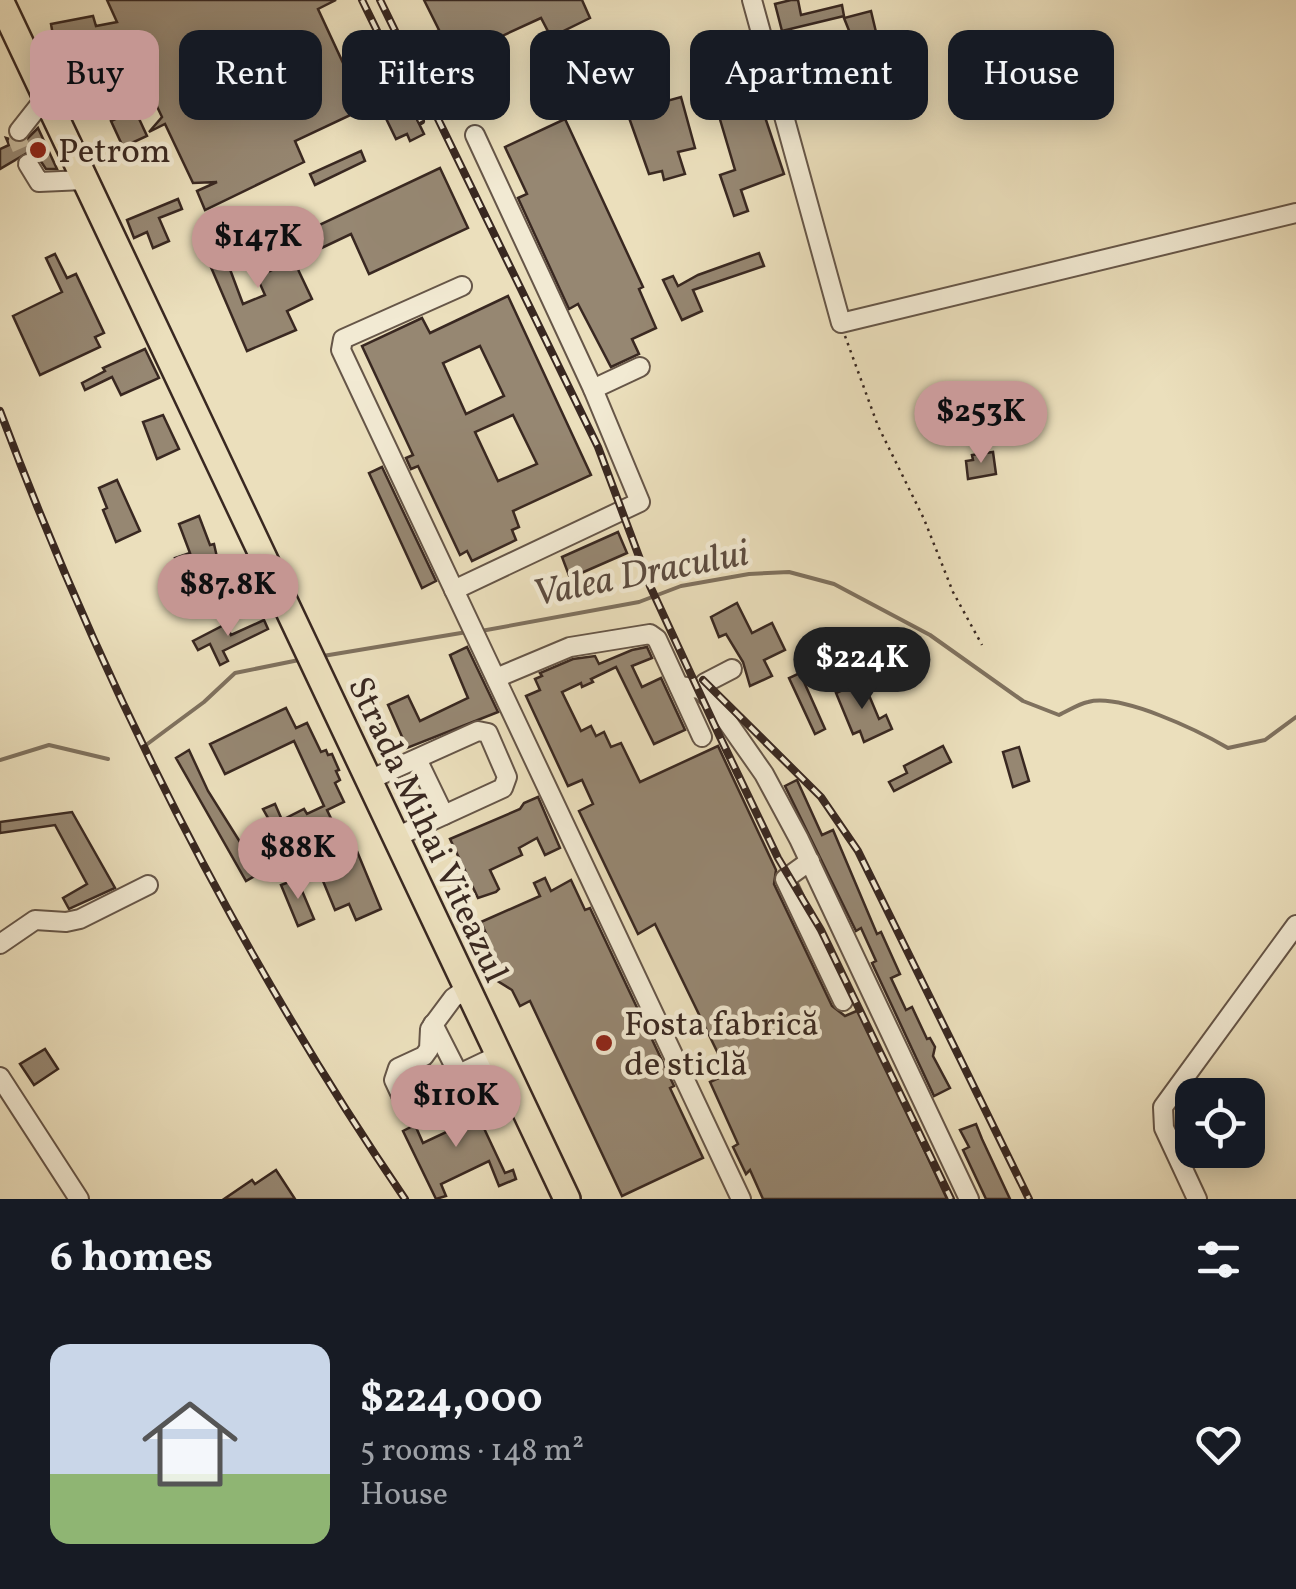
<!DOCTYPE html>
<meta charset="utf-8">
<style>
:root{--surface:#171b24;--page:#20242c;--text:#f1f3f6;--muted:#9ea1a6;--accent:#c59692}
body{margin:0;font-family:Vollkorn,serif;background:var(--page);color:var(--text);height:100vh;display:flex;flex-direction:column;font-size:38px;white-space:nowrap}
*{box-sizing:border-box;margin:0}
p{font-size:32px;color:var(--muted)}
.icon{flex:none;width:55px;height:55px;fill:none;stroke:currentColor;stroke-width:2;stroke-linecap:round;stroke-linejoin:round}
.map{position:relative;height:1199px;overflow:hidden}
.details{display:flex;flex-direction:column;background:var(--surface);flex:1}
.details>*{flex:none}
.top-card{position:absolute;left:30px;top:30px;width:1238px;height:90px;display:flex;gap:20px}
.buttons{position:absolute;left:1175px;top:1078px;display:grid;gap:20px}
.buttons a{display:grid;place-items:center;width:90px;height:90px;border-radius:20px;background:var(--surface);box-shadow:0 5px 25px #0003;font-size:50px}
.price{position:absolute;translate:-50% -85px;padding:0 22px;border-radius:35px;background:var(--accent);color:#111;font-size:32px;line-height:65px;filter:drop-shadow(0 2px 5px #0008)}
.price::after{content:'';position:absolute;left:50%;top:60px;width:30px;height:22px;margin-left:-15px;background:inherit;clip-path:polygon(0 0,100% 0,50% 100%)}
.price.on{background:#222;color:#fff}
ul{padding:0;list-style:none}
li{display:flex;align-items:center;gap:30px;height:250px;padding:0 50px}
li span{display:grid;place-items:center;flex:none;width:280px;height:200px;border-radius:20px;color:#555}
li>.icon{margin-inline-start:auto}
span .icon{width:120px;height:120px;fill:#fffc;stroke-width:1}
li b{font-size:42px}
h2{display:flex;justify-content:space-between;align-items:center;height:120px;padding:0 50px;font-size:42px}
.chip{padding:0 35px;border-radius:20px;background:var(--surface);box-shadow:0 5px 25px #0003;font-size:35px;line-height:90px}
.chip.on{background:var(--accent);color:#111}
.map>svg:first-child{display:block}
</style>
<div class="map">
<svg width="1296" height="1199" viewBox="0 0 1296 1199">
<rect width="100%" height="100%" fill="#ebdfbc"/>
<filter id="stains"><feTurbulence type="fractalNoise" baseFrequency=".002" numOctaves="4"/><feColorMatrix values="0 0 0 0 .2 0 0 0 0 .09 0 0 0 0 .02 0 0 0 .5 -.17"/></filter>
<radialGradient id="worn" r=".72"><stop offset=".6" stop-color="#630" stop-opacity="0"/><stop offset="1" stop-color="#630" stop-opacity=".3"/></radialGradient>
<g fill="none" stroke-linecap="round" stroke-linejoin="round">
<!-- stream -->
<g stroke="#7f715e" stroke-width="4">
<path d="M 481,631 L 639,602 L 681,586 L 749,574 L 789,572 L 834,584 L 930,635 L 1023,701 L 1059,715 C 1068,711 1078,704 1088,702 C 1121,693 1199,731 1228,748 L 1265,740 L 1296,717"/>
<polyline points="323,656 467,632"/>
<polyline points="146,745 204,702 235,673 299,660"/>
<polyline points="0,760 49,745 108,759"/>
</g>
</g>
<!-- building -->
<g fill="#968772" stroke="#392821" stroke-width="2.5" fill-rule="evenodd">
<polygon points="107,0 336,0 318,9 344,65 382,47 424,134 410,141 407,134 396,139 378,102 295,141 304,162 205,210 197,191 217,182 193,183 165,124 149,132 162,117 142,75 120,87 75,96 72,83 118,74 107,48 57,59 51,24 93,16 96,26 117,22"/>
<polygon points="424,0 582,0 590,18 551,37 541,18 491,41 500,59 462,76 451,52 442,57 431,34 439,30"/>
<polygon points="791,0 798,0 801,15 842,5 844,16 782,31 775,4"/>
<polygon points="871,11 876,32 852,38 844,18"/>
<polygon points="754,71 758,82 754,84 784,174 741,190 748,211 734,216 720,175 735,170 713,96 702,99 699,88"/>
<polygon points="681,97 695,148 678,152 685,174 664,180 662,171 649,174 627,112"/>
<polygon points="135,110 147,136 123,147 111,121"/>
<polygon points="565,119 643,287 639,289 656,328 632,339 639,354 611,367 578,304 569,309 518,198 527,194 505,147"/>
<polygon points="38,128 57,169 46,169 38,157 29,152 0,169 0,149 9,145 6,138 23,143"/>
<polygon points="361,151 365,161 315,185 310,174"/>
<polygon points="440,168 468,228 369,274 351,234 309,254 300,234"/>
<polygon points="178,199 182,209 159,218 169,241 153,248 147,232 134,238 127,220"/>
<polygon points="250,226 270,271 293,259 312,299 287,311 296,330 247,351 198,237 219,229 222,239 219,240 243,304 265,295 237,232"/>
<polygon points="759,253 764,266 693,290 702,311 682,320 663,280 673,276 678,286 698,275"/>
<polygon points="55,254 67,278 76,274 104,333 95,337 100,347 40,375 13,316 62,292 46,258"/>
<path d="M 508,296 L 591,475 L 513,511 L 519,527 L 512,530 L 516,540 L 472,561 L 467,551 L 460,555 L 418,466 L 411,469 L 406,458 L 413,455 L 362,346 L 422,318 L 430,333 ZM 480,346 L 504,396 L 466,414 L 443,363 ZM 513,415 L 537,464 L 498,481 L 475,432 Z"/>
<polygon points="145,349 159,378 121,395 112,377 85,390 82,383 105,371 103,368"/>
<polygon points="163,415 179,449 157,459 143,422"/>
<polygon points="993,452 996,474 968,479 966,461 973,460 972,455"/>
<polygon points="382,467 436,581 422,588 369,473"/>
<polygon points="117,480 140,531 116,542 103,510 107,508 99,488"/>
<polygon points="199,516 210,545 214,544 219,566 226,564 233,584 222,587 224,592 210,597 203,577 208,576 201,558 178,567 175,558 190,553 179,524"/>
<polygon points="618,532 627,553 570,578 562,557"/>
<polygon points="737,603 752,633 772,623 785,650 764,660 772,676 750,686 743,662 726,634 719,637 711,617"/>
<polygon points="264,620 268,629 223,651 228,661 220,665 210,644 198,650 193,641 226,624 231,635"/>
<polygon points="467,647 498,712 407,748 388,705 408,696 420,721 468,698 450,655"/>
<polygon points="647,647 652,658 632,666 642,687 661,678 685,730 654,744 616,667 591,679 593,682 582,687 581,683 562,692 581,731 591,726 596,736 604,732 611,747 621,743 640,782 718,746 776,870 774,884 832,1006 845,1016 859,1010 947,1199 763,1199 750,1170 746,1174 733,1147 738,1144 710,1082 728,1074 655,924 638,934 579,811 593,804 582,780 568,786 526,696 540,690 535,679 542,676 540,673 573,659 595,656 599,664 632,650"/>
<polygon points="800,673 825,729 815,734 789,678"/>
<polygon points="863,681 879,719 886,715 892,729 864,742 860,731 853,734 836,693"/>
<polygon points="286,708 296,728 307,723 321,752 326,750 328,755 332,754 339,770 336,771 340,780 335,783 344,802 327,810 337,831 264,867 265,870 246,881 176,758 189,750 208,791 240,842 272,825 263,809 275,804 282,820 304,809 307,814 324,806 294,741 225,774 210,744"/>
<polygon points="943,746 951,762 894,791 889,782 907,773 904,766"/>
<polygon points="1019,747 1029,781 1013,787 1003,752"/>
<polygon points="797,780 822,835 833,830 877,934 881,932 900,974 891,978 906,1010 912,1007 927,1039 930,1038 935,1047 933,1056 950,1088 934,1096 872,963 876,961 861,928 856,931 785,786"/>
<polygon points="538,797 560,848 545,855 537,838 519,848 522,855 490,870 499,889 496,892 478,898 450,839 520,809 524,803"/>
<polygon points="72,812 115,888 69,909 63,898 87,884 55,825 0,833 0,822"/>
<polygon points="354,844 381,909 356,920 349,904 335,910 323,881 328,879 324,871 330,869 325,857"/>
<polygon points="545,878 551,891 571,880 585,910 590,908 674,1086 670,1088 703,1158 622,1196 530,1001 520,1006 512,990 496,980 486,962 488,938 481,922 540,896 534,883"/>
<polygon points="297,879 314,919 298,926 281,885"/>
<polygon points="45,1049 58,1069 34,1085 20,1064"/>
<polygon points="462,1101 465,1109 473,1105 505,1173 513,1170 516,1179 499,1186 489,1161 441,1184 446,1196 436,1199 403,1131 415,1125 423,1143 453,1129 444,1110"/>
<polygon points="976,1124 982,1139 1010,1199 986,1199 963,1150 969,1147 960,1130"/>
<polygon points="276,1170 295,1199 224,1199 252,1180 255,1184"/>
</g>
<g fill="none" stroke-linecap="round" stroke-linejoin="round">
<!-- minor-tunnel -->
<polyline stroke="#c7ba9d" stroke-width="18" stroke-dasharray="18 9" stroke-linecap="butt" points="19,131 18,141 28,164"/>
<defs>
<g id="minor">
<polyline points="752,0 841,323 1296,213"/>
<polyline points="19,131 45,98"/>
<polyline points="28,164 39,182 84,180"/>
<polyline points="462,286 343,339 341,350 741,1199"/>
<polyline points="593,389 640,367"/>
<polyline points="454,590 640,502 593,389 475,135"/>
<polyline points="496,678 570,647 650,634 657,639 702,737"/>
<polyline points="679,686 700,689 715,704 764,774 799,839 969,1199"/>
<polyline points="700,689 705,683 732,669"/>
<polyline points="417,759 444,815"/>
<polyline points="367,781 478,731 488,733 507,777 503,788 394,838"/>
<polyline points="810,861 785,879 843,1001"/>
<polyline points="0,944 35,920 66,922 80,919 148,885"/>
<polyline points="466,989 453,998 430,1029 429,1049 424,1056 398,1068 394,1080 401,1095 413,1096 497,1056"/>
<polyline points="433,1024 458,1073"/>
<polyline points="0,1077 79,1199"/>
<polyline points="1197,1199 1164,1128 1163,1107 1296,925"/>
</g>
<polyline id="highway" points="0,0 567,1199"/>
</defs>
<!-- minor casing -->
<use href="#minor" stroke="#665648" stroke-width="22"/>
<!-- highway casing -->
<use href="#highway" stroke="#392821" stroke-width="30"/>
<!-- path -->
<polyline stroke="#392821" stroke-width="2.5" stroke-dasharray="2.5 5" stroke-linecap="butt" points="845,336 878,426 924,519 953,592 982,645"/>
<!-- minor -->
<use href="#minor" stroke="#f2ead3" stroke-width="18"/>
<!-- highway -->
<use href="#highway" stroke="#ebdfbc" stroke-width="25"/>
<defs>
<g id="rail">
<polyline points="362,0 421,121"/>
<polyline points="380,0 598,447 650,586 720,737 778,858 821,930 951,1199"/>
<path d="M 0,411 C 104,688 238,954 405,1199"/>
<polyline points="703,680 821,797 858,851 1029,1199"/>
</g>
</defs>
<!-- rail casing -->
<use href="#rail" stroke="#392821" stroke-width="8"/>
<!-- rail -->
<use href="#rail" stroke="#f2ead3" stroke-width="4" stroke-dasharray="11" stroke-linecap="butt"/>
</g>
<!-- markers -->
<g fill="#8f2418" stroke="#f2ead3" stroke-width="4">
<circle cx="38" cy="150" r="10"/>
<circle cx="604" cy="1043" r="10"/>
</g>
<g text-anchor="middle" stroke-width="9" stroke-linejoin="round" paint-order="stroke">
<!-- poi labels -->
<g font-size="35" fill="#392821" stroke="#f2ead3" text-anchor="start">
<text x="58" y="162">Petrom</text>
<text x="624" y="1035">Fosta fabrică<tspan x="624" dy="40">de sticlă</tspan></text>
</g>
<!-- street labels -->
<g font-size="35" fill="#392821" stroke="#f2ead3">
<text transform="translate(429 829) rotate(65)" y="12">Strada Mihai Viteazul</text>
</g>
<!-- water labels -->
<g font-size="38" font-style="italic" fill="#5c4c40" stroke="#f2ead3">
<text transform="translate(640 572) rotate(-11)" y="13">Valea Dracului</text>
</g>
</g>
<rect width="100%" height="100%" filter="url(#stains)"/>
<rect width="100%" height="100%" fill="url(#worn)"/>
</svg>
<div class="buttons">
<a><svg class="icon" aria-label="locate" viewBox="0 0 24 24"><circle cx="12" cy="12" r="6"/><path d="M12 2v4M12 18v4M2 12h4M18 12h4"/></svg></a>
</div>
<b class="price" style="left:258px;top:291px">$147K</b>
<b class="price" style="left:981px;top:466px">$253K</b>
<b class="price" style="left:228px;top:639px">$87.8K</b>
<b class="price on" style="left:862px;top:712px">$224K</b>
<b class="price" style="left:298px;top:902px">$88K</b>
<b class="price" style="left:456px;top:1150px">$110K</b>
<div class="top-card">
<a class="chip on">Buy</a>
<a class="chip">Rent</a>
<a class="chip">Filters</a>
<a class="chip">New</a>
<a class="chip">Apartment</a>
<a class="chip">House</a>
</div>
</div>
<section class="details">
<h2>6 homes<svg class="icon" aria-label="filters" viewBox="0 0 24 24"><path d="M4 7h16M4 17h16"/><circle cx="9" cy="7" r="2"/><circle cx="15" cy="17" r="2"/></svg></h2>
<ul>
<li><span style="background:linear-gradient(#c9d6e8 65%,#8fb573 0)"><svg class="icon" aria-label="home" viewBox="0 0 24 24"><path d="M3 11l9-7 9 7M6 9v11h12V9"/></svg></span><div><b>$224,000</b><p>5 rooms · 148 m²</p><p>House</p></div><svg class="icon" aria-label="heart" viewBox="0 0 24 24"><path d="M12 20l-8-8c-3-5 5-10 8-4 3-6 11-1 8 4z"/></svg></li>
</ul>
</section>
